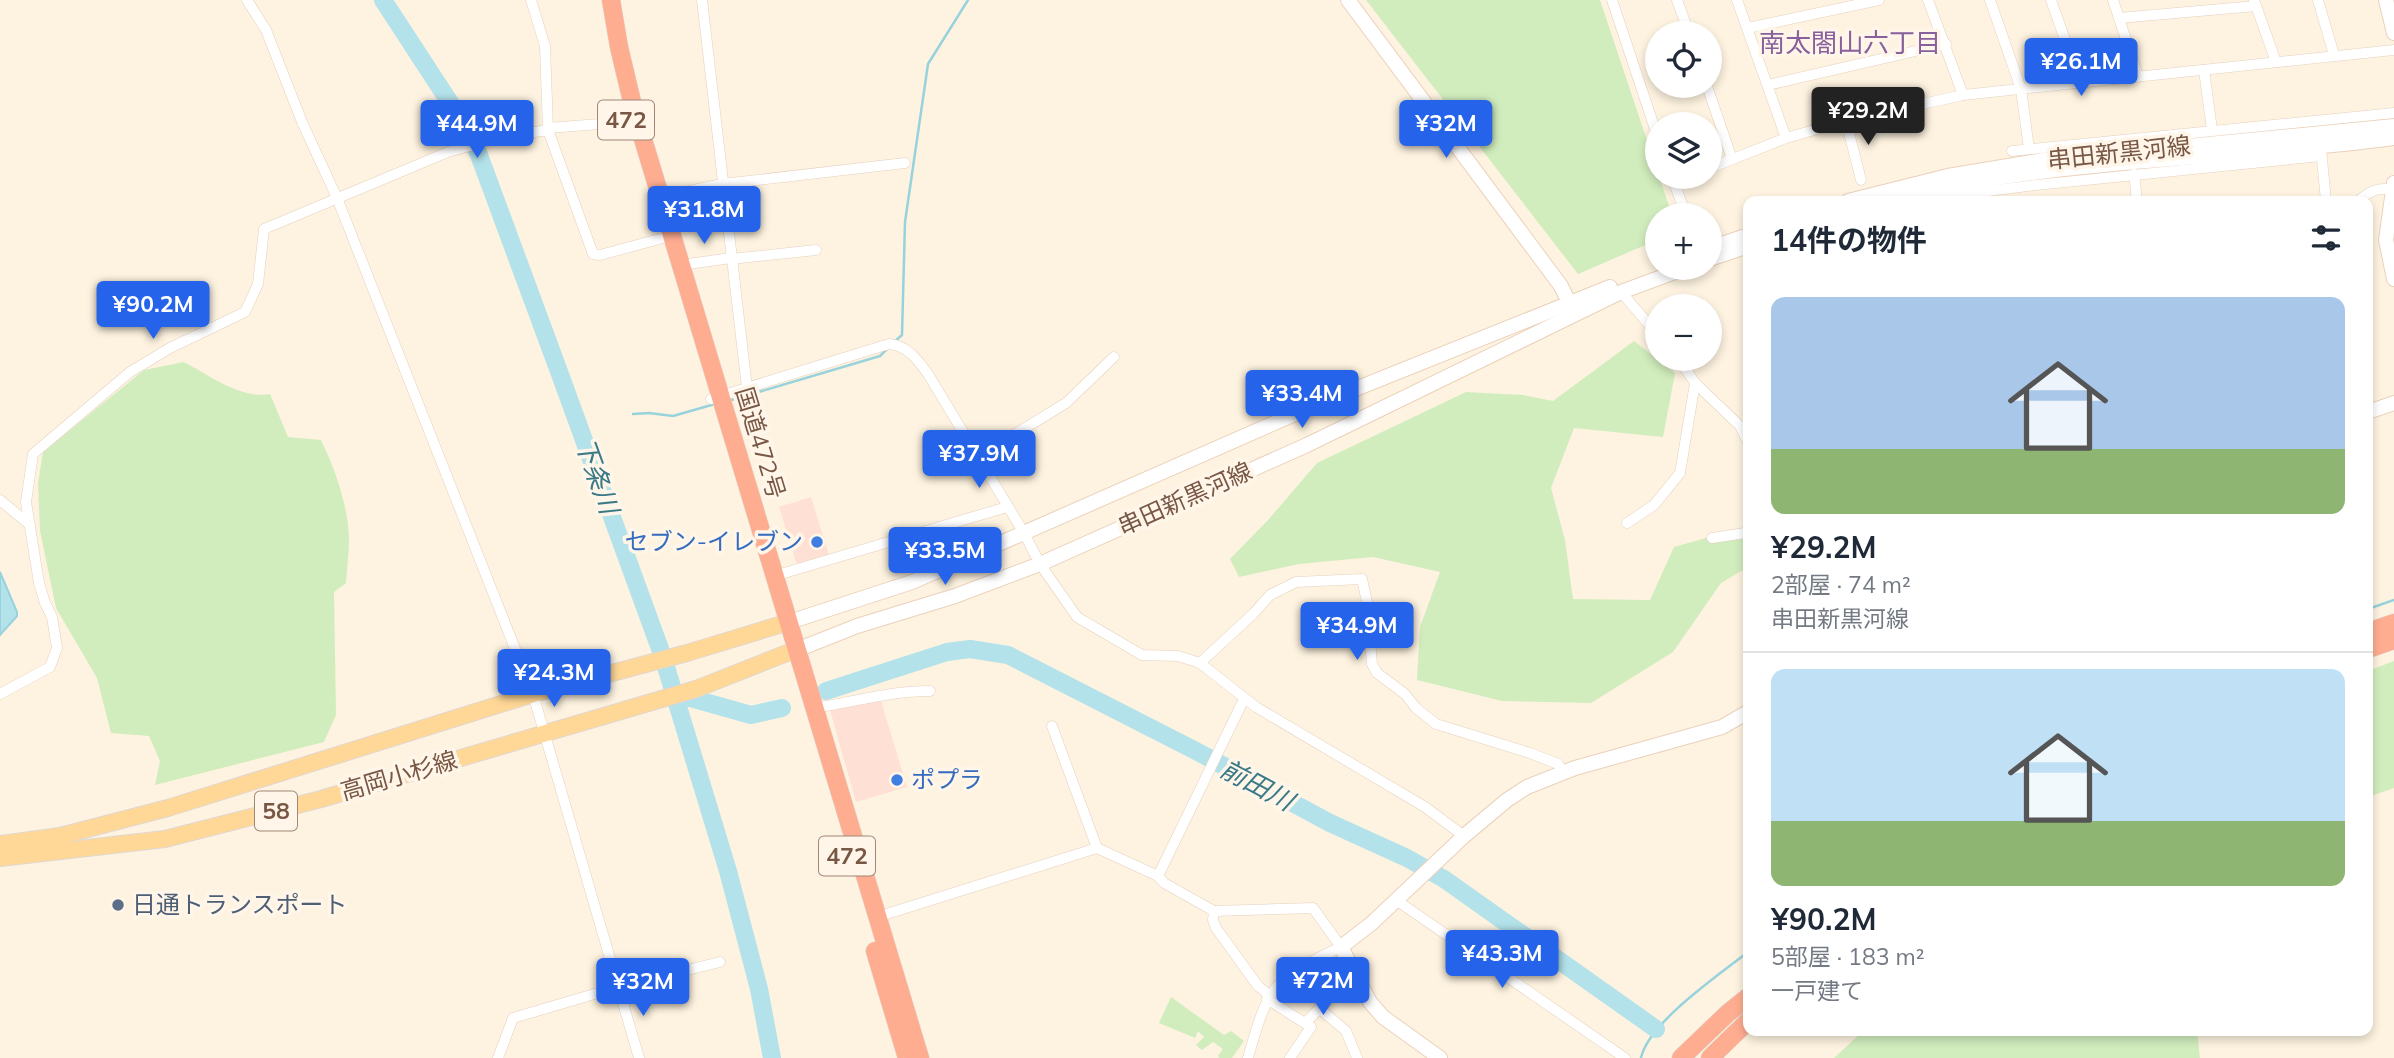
<!DOCTYPE html>
<html lang="ja">
<meta charset="utf-8">
<style>
:root{--surface:#fff;--page:#f6f6f7;--text:#1f2937;--muted:#747a83;--line:#e0e1e3;--accent:#2563eb}
body{margin:0;font-family:Mulish,"Noto Sans JP",sans-serif;background:var(--page);color:var(--text);height:100vh;display:flex;flex-direction:column;font-size:26px;white-space:nowrap}
*{box-sizing:border-box;margin:0}
p{font-size:23px;color:var(--muted)}
.icon{flex:none;width:38px;height:38px;fill:none;stroke:currentColor;stroke-width:2;stroke-linecap:round;stroke-linejoin:round}
.map{position:relative;flex:1;overflow:hidden}
.side{position:absolute;left:1743px;top:196px;width:630px;height:840px;display:flex;flex-direction:column;background:var(--surface);border-radius:14px;box-shadow:0 4px 10px #0003}
.side>*{flex:none}
.fabs{position:absolute;left:1645px;top:21px;display:grid;gap:14px}
.fabs a{display:grid;place-items:center;width:77px;height:77px;border-radius:50%;background:var(--surface);box-shadow:0 4px 10px #0003;font-size:35px}
.price{position:absolute;translate:-50% -60px;padding:0 16px;border-radius:7px;background:var(--accent);color:#fff;font-size:23px;line-height:46px;filter:drop-shadow(0 2px 4px #0008)}
.price::after{content:'';position:absolute;left:50%;top:42px;width:21px;height:16px;margin-left:-10px;background:inherit;clip-path:polygon(0 0,100% 0,50% 100%)}
.price.on{background:#222;color:#fff}
ul{padding:0;list-style:none}
li{display:grid;align-content:center;gap:14px;height:371px;padding:0 28px}
li+li{border-top:2px solid var(--line)}
li span{display:grid;place-items:center;height:217px;border-radius:14px;color:#555}
li>.icon{margin-inline-start:auto}
span .icon{width:126px;height:126px;fill:#fffc;stroke-width:1}
li b{font-size:30px}
h2{display:flex;justify-content:space-between;align-items:center;height:84px;padding:0 28px;font-size:30px}
.map>svg:first-child{display:block}
</style>
<div class="map">
<svg width="2394" height="1058" viewBox="0 0 2394 1058">
<rect width="100%" height="100%" fill="#fef3e0"/>
<!-- commercial -->
<g fill="#ffe0d4">
<polygon points="811,497 829,555 797,565 779,507"/>
<polygon points="881,701 907,787 856,802 830,710"/>
</g>
<!-- green -->
<g fill="#d1edbd">
<polygon points="1366,0 1600,0 1672,215 1657,215 1657,240 1578,274"/>
<polygon points="1634,341 1675,373 1663,437 1574,428 1551,488 1565,540 1573,599 1650,600 1674,547 1748,526 1748,567 1721,583 1673,652 1591,703 1502,701 1417,680 1420,627 1440,572 1373,557 1299,564 1239,577 1230,559 1269,519 1317,463 1466,392 1523,395 1553,401"/>
<path d="M 184,362 C 209,375 240,399 270,394 L 288,437 L 321,440 C 335,469 348,505 349,539 C 349,553 347,568 346,583 L 334,592 L 336,715 L 324,742 L 155,785 L 160,761 L 149,736 L 111,733 L 97,678 L 56,608 L 40,531 L 38,483 L 43,452 L 144,370 Z"/>
<polygon points="2394,661 2394,788 2368,797 2368,671"/>
<polygon points="1171,997 1224,1035 1231,1031 1244,1041 1232,1058 1219,1058 1218,1056 1223,1049 1213,1042 1202,1050 1196,1045 1204,1037 1198,1031 1195,1038 1159,1023"/>
<polygon points="1863,1031 2197,1031 2200,1058 1834,1058"/>
</g>
<!-- water -->
<polygon fill="#b3e2ea" stroke="#98d2dc" stroke-width="2" points="0,572 17,612 17,616 0,635"/>
<g fill="none" stroke-linecap="round" stroke-linejoin="round">
<!-- stream -->
<g stroke="#98d2dc" stroke-width="2.5">
<polyline points="894,342 902,335 905,222 928,64 968,0"/>
<polyline points="728,401 880,356 887,349"/>
<polyline points="633,414 649,413 673,416 715,404"/>
<polyline points="2368,609 2394,600"/>
<path d="M 1641,1058 C 1648,1023 1720,974 1748,952"/>
</g>
<!-- river -->
<g stroke="#b3e2ea" stroke-width="18">
<polyline points="383,0 456,112 479,155 561,377 663,657 728,871 759,989 772,1058"/>
<polyline points="826,691 947,652 970,649 1008,655 1196,751 1330,823 1407,858 1444,879 1656,1029"/>
<polyline points="673,693 751,715 782,708"/>
</g>
<defs>
<g id="street">
<polyline points="247,0 266,30 302,122 337,198 533,694 639,1058"/>
<polyline points="531,0 545,46 548,130 593,254 600,255 663,238"/>
<polyline points="702,0 747,388"/>
<polyline points="1612,0 1657,135"/>
<polyline points="1677,0 1689,33"/>
<polyline points="1737,0 1786,138"/>
<polyline points="1928,0 1963,95"/>
<polyline points="1990,0 2021,89 2029,149"/>
<polyline points="2051,0 2080,82"/>
<polyline points="2113,0 2138,76"/>
<polyline points="2254,0 2276,62"/>
<polyline points="2318,0 2334,55"/>
<polyline points="2119,18 2256,6"/>
<polyline points="1748,28 1879,0"/>
<polyline points="2204,70 2212,130"/>
<polyline points="1768,85 1946,44"/>
<polyline points="1707,86 1732,159"/>
<polyline points="1846,121 1861,180"/>
<polyline points="548,128 626,122"/>
<polyline points="2321,149 2326,201"/>
<polyline points="2012,151 2394,113"/>
<polyline points="1710,168 1786,138 1846,121 1963,95 2394,50"/>
<polyline points="2134,174 2137,201"/>
<polyline points="1672,177 1686,215"/>
<polyline points="1674,182 1687,177"/>
<polyline points="661,197 722,184 905,163"/>
<polyline points="1941,197 2036,185 2321,156"/>
<path d="M 2358,201 C 2370,191 2377,187 2393,190"/>
<polyline points="731,259 816,250"/>
<polyline points="681,265 731,258"/>
<polyline points="1621,292 1657,334"/>
<polyline points="1679,359 1695,383 1740,426 1748,442"/>
<path d="M 711,399 L 889,344 C 907,345 918,360 928,374 L 1024,533 L 1040,564 L 1077,617 L 1142,655 L 1178,656 L 1200,663 L 1256,707 L 1425,807 L 1464,836"/>
<polyline points="978,457 1066,403 1114,357"/>
<polyline points="0,500 30,525"/>
<polyline points="1627,523 1654,505 1680,473 1695,383"/>
<polyline points="1712,538 1745,533 1748,529"/>
<polyline points="774,576 1007,507"/>
<polyline points="1200,663 1253,614 1270,595 1296,582 1362,579 1367,602 1372,664 1377,673 1405,694 1416,708 1436,724 1530,753 1558,764 1563,772"/>
<polyline points="0,694 50,667 57,648 52,617 45,603 39,583 26,502 33,454 130,372 170,348 245,312 258,284 264,229 448,152 497,138 548,130"/>
<path d="M 814,708 C 853,702 890,691 930,691"/>
<polyline points="1052,726 1097,848"/>
<polyline points="1158,876 1244,699"/>
<polyline points="1396,900 1625,1058"/>
<path d="M 1214,911 L 1313,908 L 1341,947 C 1273,979 1268,986 1248,1058"/>
<polyline points="877,917 1097,848 1158,876 1164,883 1214,911 1213,920 1216,928 1258,986 1269,995"/>
<polyline points="1267,999 1311,1027 1290,1058"/>
<polyline points="1320,1009 1346,1031 1357,1058"/>
<polyline points="1305,1023 1338,990 1359,979"/>
<polyline points="498,1058 513,1018 618,987 720,962"/>
</g>
<g id="secondary">
<polyline points="1348,0 1561,286 1574,313"/>
<polyline points="2386,0 2394,33"/>
<polyline points="2394,183 2386,240 2394,279"/>
<polyline points="1848,201 1948,176 2044,160 2394,126"/>
<path d="M 1887,201 C 2052,157 2226,161 2394,138"/>
<polyline points="1710,248 1748,235"/>
<polyline points="1710,259 1748,246"/>
<polyline points="2368,412 2394,403"/>
<polyline points="780,625 912,582 1313,406 1610,287"/>
<polyline points="789,653 857,626 955,596 1040,564 1307,445 1621,292 1686,268"/>
<polyline points="1440,1058 1383,1017 1370,1002 1341,947 1372,923 1464,836 1507,800 1527,787 1575,768 1722,727 1748,712"/>
</g>
<g id="primary">
<polyline points="0,844 60,836 168,808 533,694 687,653 779,625"/>
<polyline points="0,858 165,839 321,799 696,689 787,653"/>
</g>
<g id="highway">
<polyline points="611,0 619,47 633,106 920,1058"/>
<polyline points="2368,632 2394,623"/>
<polyline points="2368,649 2394,640"/>
<polyline points="875,951 907,1058"/>
<polyline points="1681,1058 1728,1013 1748,997"/>
<polyline points="1710,1058 1748,1021"/>
</g>
</defs>
<!-- street casing -->
<use href="#street" stroke="#e5d0be" stroke-width="11"/>
<!-- secondary casing -->
<use href="#secondary" stroke="#ebd1bb" stroke-width="16"/>
<!-- primary casing -->
<use href="#primary" stroke="#dfd7d2" stroke-width="18"/>
<!-- highway casing -->
<use href="#highway" stroke="#dfd7d2" stroke-width="19"/>
<!-- street -->
<use href="#street" stroke="#fff" stroke-width="10"/>
<!-- secondary -->
<use href="#secondary" stroke="#fff" stroke-width="14"/>
<!-- primary -->
<use href="#primary" stroke="#ffd897" stroke-width="16"/>
<!-- highway -->
<use href="#highway" stroke="#ffad91" stroke-width="18"/>
</g>
<!-- markers -->
<g fill="#3f7fe0" stroke="#fff6e9" stroke-width="2.5">
<circle cx="817" cy="542" r="7"/>
<circle cx="897" cy="780" r="7"/>
</g>
<circle fill="#5c6f8a" stroke="#fff6e9" stroke-width="2.5" cx="118" cy="905" r="7"/>
<g text-anchor="middle" stroke-width="7" stroke-linejoin="round" paint-order="stroke">
<!-- shield labels -->
<g fill="#fff6e9" stroke="#a08776" stroke-width="2">
<rect x="598" y="100.5" width="56" height="39" rx="5"/>
<rect x="255" y="791.5" width="42" height="39" rx="5"/>
<rect x="819" y="836.5" width="56" height="39" rx="5"/>
</g>
<g font-size="23" font-weight="bold" fill="#785745">
<text x="626" y="128">472</text>
<text x="276" y="819">58</text>
<text x="847" y="864">472</text>
</g>
<!-- street labels -->
<g font-size="24" fill="#785745" stroke="#fff6e9">
<text transform="translate(2119 153) rotate(-6)" y="8">串田新黒河線</text>
<text transform="translate(760 443) rotate(73)" y="8">国道472号</text>
<text transform="translate(1185 499) rotate(-24)" y="8">串田新黒河線</text>
<text transform="translate(399 776) rotate(-16)" y="8">高岡小杉線</text>
</g>
<!-- shop labels -->
<g font-size="24" fill="#366cbe" stroke="#fff6e9" text-anchor="end">
<text x="803" y="550">セブン-イレブン</text>
<text x="911" y="788" text-anchor="start">ポプラ</text>
</g>
<!-- service labels -->
<g font-size="24" fill="#4e5e75" stroke="#fff6e9" text-anchor="start">
<text x="132" y="913">日通トランスポート</text>
</g>
<!-- neighbourhood labels -->
<g font-size="26" fill="#87609c" stroke="#fff6e9">
<text x="1850" y="52">南太閤山六丁目</text>
</g>
<!-- water labels -->
<g font-size="26" font-style="italic" fill="#3a7a87" stroke="#fff6e9">
<text transform="translate(597 476) rotate(70)" y="9">下条川</text>
<text transform="translate(1257 785) rotate(28)" y="9">前田川</text>
</g>
</g>
</svg>
<div class="fabs">
<a><svg class="icon" aria-label="locate" viewBox="0 0 24 24"><circle cx="12" cy="12" r="6"/><path d="M12 2v4M12 18v4M2 12h4M18 12h4"/></svg></a>
<a><svg class="icon" aria-label="layers" viewBox="0 0 24 24"><path d="M12 4l9 5-9 5-9-5zM3 14l9 5 9-5"/></svg></a>
<a>+</a>
<a>−</a>
</div>
<b class="price" style="left:2081px;top:98px">¥26.1M</b>
<b class="price on" style="left:1868px;top:147px">¥29.2M</b>
<b class="price" style="left:477px;top:160px">¥44.9M</b>
<b class="price" style="left:1446px;top:160px">¥32M</b>
<b class="price" style="left:704px;top:246px">¥31.8M</b>
<b class="price" style="left:153px;top:341px">¥90.2M</b>
<b class="price" style="left:1302px;top:430px">¥33.4M</b>
<b class="price" style="left:979px;top:490px">¥37.9M</b>
<b class="price" style="left:945px;top:587px">¥33.5M</b>
<b class="price" style="left:1357px;top:662px">¥34.9M</b>
<b class="price" style="left:554px;top:709px">¥24.3M</b>
<b class="price" style="left:1502px;top:990px">¥43.3M</b>
<b class="price" style="left:1323px;top:1017px">¥72M</b>
<b class="price" style="left:643px;top:1018px">¥32M</b>
<section class="side">
<h2>14件の物件<svg class="icon" aria-label="filters" viewBox="0 0 24 24"><path d="M4 7h16M4 17h16"/><circle cx="9" cy="7" r="2"/><circle cx="15" cy="17" r="2"/></svg></h2>
<ul>
<li><span style="background:linear-gradient(#a9c7e8 70%,#8fb573 0)"><svg class="icon" aria-label="home" viewBox="0 0 24 24"><path d="M3 11l9-7 9 7M6 9v11h12V9"/></svg></span><div><b>¥29.2M</b><p>2部屋 · 74 m²</p><p>串田新黒河線</p></div></li>
<li><span style="background:linear-gradient(#bfe0f5 70%,#8fb573 0)"><svg class="icon" aria-label="home" viewBox="0 0 24 24"><path d="M3 11l9-7 9 7M6 9v11h12V9"/></svg></span><div><b>¥90.2M</b><p>5部屋 · 183 m²</p><p>一戸建て</p></div></li>
</ul>
</section>
</div>
